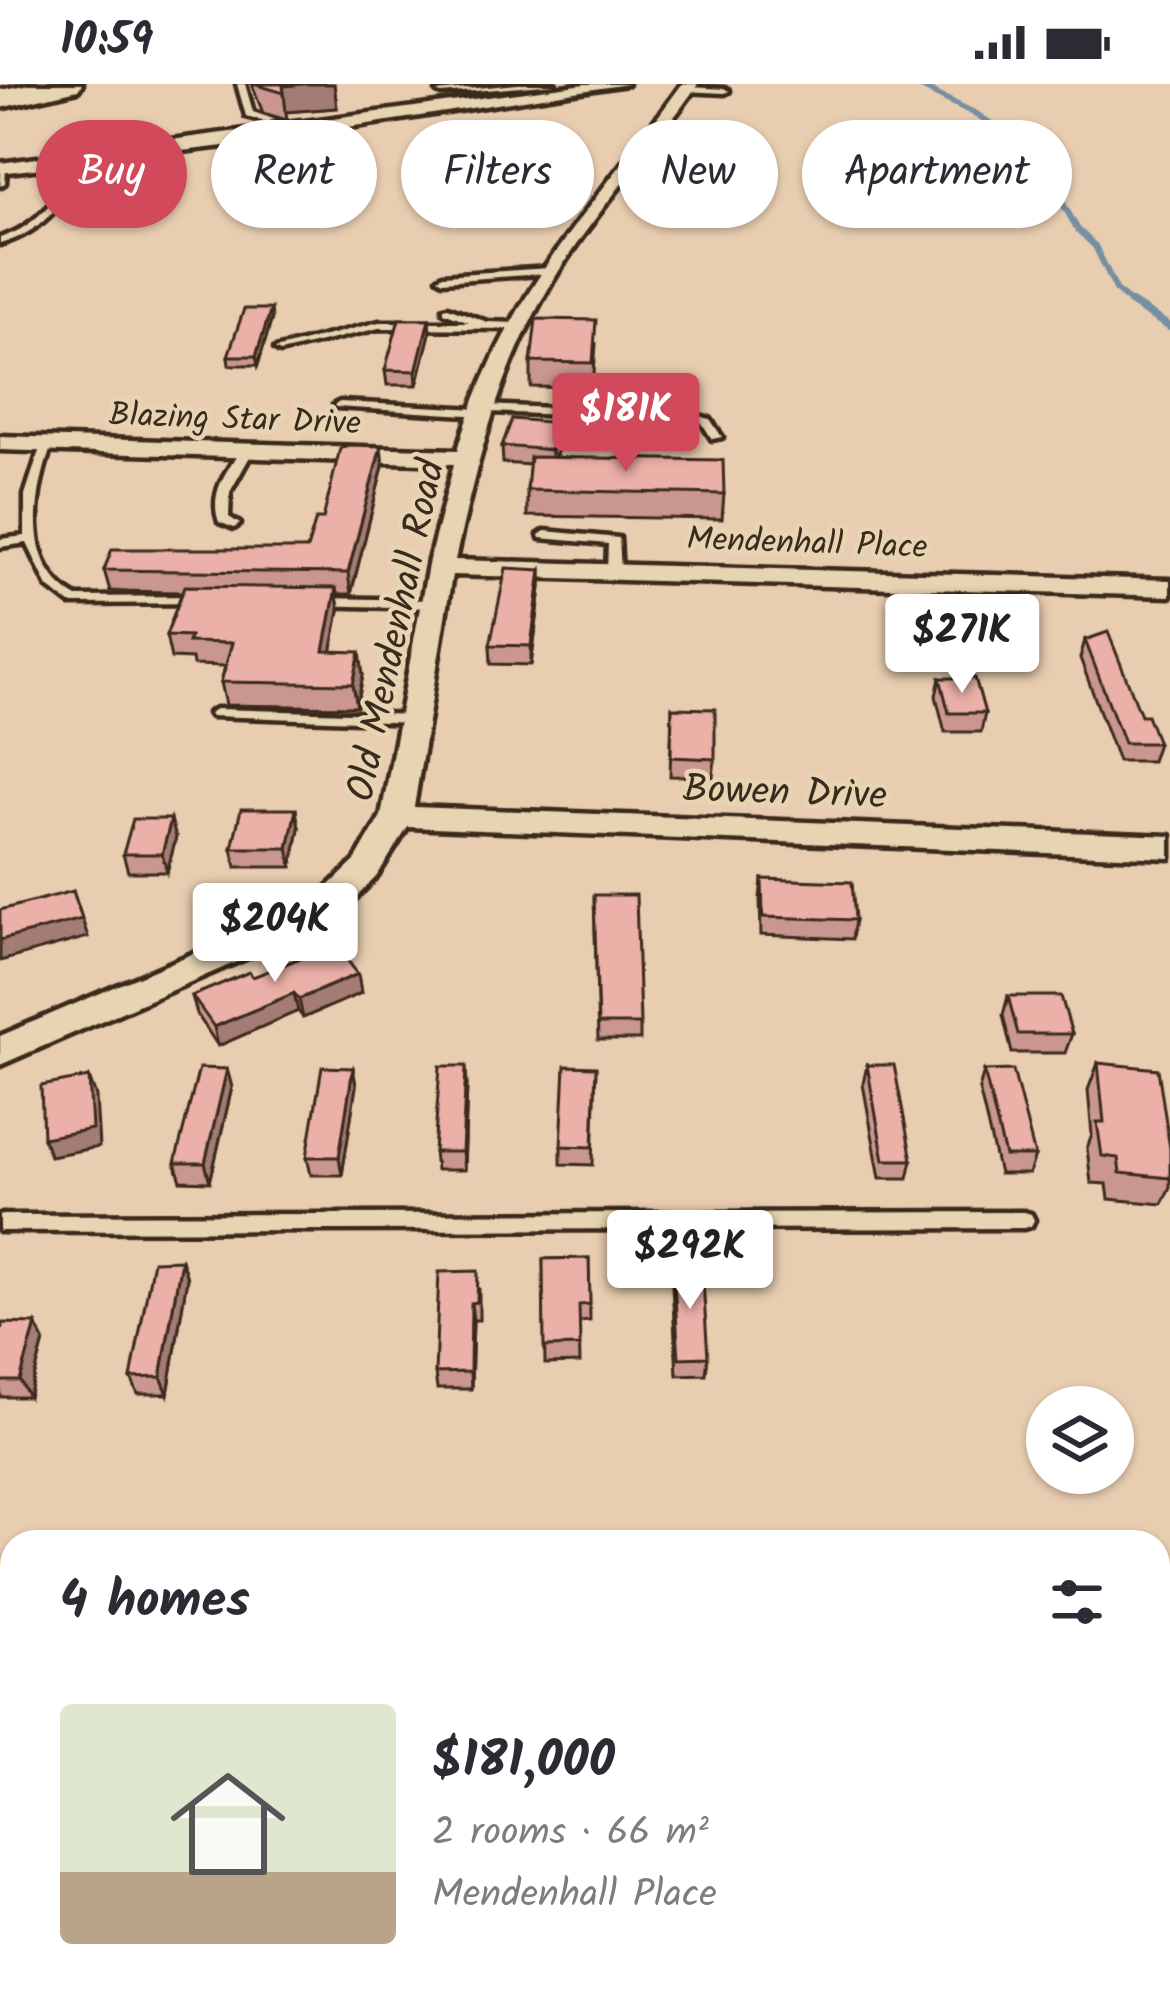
<!DOCTYPE html>
<meta charset="utf-8">
<style>
:root{--surface:#fff;--page:#f2f2f3;--text:#2b2b33;--muted:#7c7c81;--accent:#d1495b}
body{margin:0;font-family:Kalam,sans-serif;background:var(--page);color:var(--text);height:100vh;display:flex;flex-direction:column;font-size:45px;white-space:nowrap}
*{box-sizing:border-box;margin:0}
p{font-size:39px;color:var(--muted)}
.icon{flex:none;width:66px;height:66px;fill:none;stroke:currentColor;stroke-width:2;stroke-linecap:round;stroke-linejoin:round}
.map{position:relative;flex:1;overflow:hidden}
.drawer{position:absolute;left:0px;top:1446px;width:1170px;height:471px;display:flex;flex-direction:column;background:var(--surface);border-radius:36px 36px 0 0;box-shadow:0 3px 9px #0004}
.drawer>*{flex:none}
.hud{position:absolute;left:36px;top:36px;width:1098px;height:108px;display:flex;gap:24px}
.controls{position:absolute;left:1026px;top:1302px;display:grid;gap:24px}
.controls a{display:grid;place-items:center;width:108px;height:108px;border-radius:50%;background:var(--surface);box-shadow:0 3px 9px #0004;font-size:60px}
.price{position:absolute;translate:-50% -102px;padding:0 27px;border-radius:12px;background:#fff;color:#222;font-size:39px;line-height:78px;filter:drop-shadow(0 3px 6px #0008)}
.price::after{content:'';position:absolute;left:50%;top:72px;width:36px;height:27px;margin-left:-18px;background:inherit;clip-path:polygon(0 0,100% 0,50% 100%)}
.price.active{background:var(--accent);color:#fff}
ul{padding:0;list-style:none}
li{display:flex;align-items:center;gap:36px;height:300px;padding:0 60px}
li span{display:grid;place-items:center;flex:none;width:336px;height:240px;border-radius:12px;color:#555}
li>.icon{margin-inline-start:auto}
span .icon{width:144px;height:144px;fill:#fffc;stroke-width:1}
li b{font-size:51px}
h2{display:flex;justify-content:space-between;align-items:center;height:144px;padding:0 60px;font-size:51px}
.chip{padding:0 42px;border-radius:54px;background:var(--surface);box-shadow:0 3px 9px #0004;font-size:42px;line-height:108px}
.chip.active{background:var(--accent);color:#fff}
.status{display:flex;justify-content:space-between;align-items:center;height:84px;padding:0 60px;background:var(--surface);direction:ltr}
.status svg{height:33px;fill:currentColor}
.map>svg:first-child{display:block}
</style>
<div class="status"><b>10:59</b><svg viewBox="0 0 49 12"><path d="M0 12V9h3v3zM5 12V6h3v6zM10 12V3h3v9zM15 12V0h3v12zM26 1h20v11H26zM47 4h2v5h-2z"/></svg></div>
<div class="map">
<svg width="1170" height="1916" viewBox="0 0 1170 1916">
<rect width="100%" height="100%" fill="#e8cdb0"/>
<filter id="ink" filterUnits="userSpaceOnUse"><feTurbulence type="fractalNoise" baseFrequency=".00833" numOctaves="2"/><feDisplacementMap in="SourceGraphic" scale="24" xChannelSelector="R" yChannelSelector="G"/><feConvolveMatrix kernelMatrix="1 2 1 2 8 2 1 2 1" color-interpolation-filters="sRGB"/></filter>
<g filter="url(#ink)">
<g fill="none" stroke-linecap="round" stroke-linejoin="round">
<!-- stream-far1 -->
<polyline stroke="#768fa3" stroke-width="6" points="915,0 978,31 1034,69 1078,146 1095,162 1117,207 1134,221"/>
<!-- stream -->
<polyline stroke="#768fa3" stroke-width="8" points="1130,218 1170,243"/>
<defs>
<g id="lane">
<polygon points="237,0 245,0 253,28 297,43 297,47 246,32"/>
<polygon points="518,0 555,0 441,10 437,8"/>
<polygon points="687,3 725,5 729,7 725,9 684,7"/>
<path d="M 81,72 L 88,74 C 67,115 46,147 0,160 L 0,154 C 42,141 60,108 81,72 Z"/>
<polygon points="2,81 6,84 5,99 0,102"/>
<polygon points="550,184 554,185 554,189 443,197 438,194 443,191"/>
<polygon points="448,223 487,238 518,239 523,242 518,245 379,244 280,268 275,265 379,238 469,238 444,228 444,224"/>
<polygon points="340,318 480,325 485,321 693,330 710,335 722,353 712,355 702,339 692,336 489,328 484,332 336,323 334,321"/>
<path d="M 42,358 L 52,361 C 34,409 22,483 77,513 L 203,512 L 210,516 L 208,519 L 70,520 L 48,503 L 27,459 L 0,463 L 0,455 L 25,452 L 25,411 Z"/>
<path d="M 243,364 L 253,367 L 230,408 L 229,433 L 240,440 L 234,444 L 219,438 C 209,410 226,386 243,364 Z"/>
<polygon points="545,447 619,454 621,488 614,492 607,488 608,460 540,454 539,451"/>
<polygon points="315,514 436,516 443,520 436,524 310,521 308,518"/>
<polygon points="216,625 416,631 423,635 416,639 211,632 209,629"/>
<polygon points="1024,1128 1031,1130 1034,1136 1031,1142 1024,1144 0,1147 0,1131"/>
<polygon points="12,1653 12,1679 0,1680 0,1654"/>
</g>
<g id="street">
<polygon points="585,0 627,0 240,60 0,89 0,79"/>
<path d="M 682,0 L 698,0 C 651,68 593,129 551,200 C 500,285 476,380 455,476 L 1170,496 L 1170,512 L 452,491 L 414,723 L 1170,752 L 1170,774 L 408,743 L 377,792 L 335,835 L 0,981 L 0,952 L 311,819 L 355,777 L 381,732 L 429,476 L 454,380 L 0,366 L 0,352 L 458,366 C 505,208 590,128 682,0 Z"/>
</g>
<polygon id="highway" points="29,0 82,0 78,6 0,24 0,6"/>
</defs>
<!-- lane casing -->
<use href="#lane" stroke="#3b2a1e" stroke-width="9"/>
<!-- street casing -->
<use href="#street" stroke="#3b2a1e" stroke-width="9"/>
<!-- highway casing -->
<use href="#highway" stroke="#3b2a1e" stroke-width="9"/>
<!-- lane -->
<use href="#lane" fill="#e7d4b2" fill-rule="evenodd"/>
<!-- street -->
<use href="#street" fill="#e7d4b2" fill-rule="evenodd"/>
<!-- highway -->
<use href="#highway" fill="#e7d4b2" fill-rule="evenodd"/>
</g>
<!-- wall -->
<g fill="#ca9790" stroke="#3b2a1e" stroke-width="3">
<polygon points="252,0 334,0 337,24 286,28 287,36 320,84 286,88 275,59 272,38 287,36 263,29"/>
<polygon points="271,225 272,234 258,281 229,281 228,272"/>
<polygon points="429,235 430,249 417,301 387,301 385,286"/>
<polygon points="596,260 593,304 531,303 531,278"/>
<polygon points="561,356 555,374 724,410 722,435 527,432 527,406 530,381 503,379 502,362"/>
<polygon points="383,382 351,510 337,510 339,527 331,567 363,591 357,623 226,621 221,598 225,582 193,581 192,575 171,574 166,551 182,508 110,507 104,486 307,465 323,435"/>
<polygon points="541,486 541,504 531,581 491,580 490,561"/>
<polygon points="1085,556 1141,631 1158,659 1152,677 1118,677 1080,574"/>
<polygon points="940,594 985,629 981,648 945,648 936,612"/>
<polygon points="672,624 715,675 713,693 670,692"/>
<polygon points="299,744 292,783 236,783 232,764"/>
<polygon points="176,753 167,788 128,788 123,770"/>
<polygon points="762,795 855,836 852,855 761,851 760,814"/>
<polygon points="594,811 640,940 640,956 598,956"/>
<polygon points="358,890 361,909 303,934 298,927 218,962 197,930 192,912 253,893"/>
<polygon points="1008,912 1072,950 1065,969 1012,969 1003,931"/>
<polygon points="1098,979 1170,1065 1170,1103 1162,1120 1109,1115 1107,1100 1091,1099 1087,1064 1092,1051 1088,1006"/>
<polygon points="867,981 912,1076 908,1094 880,1094 863,1000"/>
<polygon points="596,983 593,1081 561,1080 561,1062"/>
<polygon points="353,984 356,1002 342,1091 311,1091 307,1073"/>
<polygon points="984,987 1035,1072 1029,1090 999,1090 979,1005"/>
<polygon points="467,1000 464,1086 436,1086 434,1068"/>
<polygon points="232,1003 210,1098 181,1097 175,1079"/>
<polygon points="589,1174 590,1237 579,1238 580,1279 545,1280 543,1175"/>
<polygon points="181,1176 187,1194 168,1310 138,1310 131,1294"/>
<polygon points="673,1183 708,1273 706,1290 677,1291 672,1201"/>
<polygon points="479,1204 479,1236 473,1236 471,1305 437,1305 435,1289"/>
<polygon points="0,1249 44,1257 29,1313 0,1313"/>
</g>
<!-- shaded-wall -->
<g fill="#a47b76" stroke="#3b2a1e" stroke-width="3">
<polygon points="302,0 334,0 337,24 286,28 283,2"/>
<polygon points="318,62 320,84 286,88 283,66"/>
<polygon points="271,225 272,234 258,281 256,272"/>
<polygon points="429,235 430,249 417,301 416,287"/>
<polygon points="560,339 561,356 551,383 551,366"/>
<polygon points="381,362 383,382 351,510 348,489"/>
<polygon points="541,486 541,504 531,581 531,562"/>
<polygon points="336,504 339,527 327,591 324,567"/>
<polygon points="360,568 363,591 357,623 353,600"/>
<polygon points="296,725 299,744 292,783 288,764"/>
<polygon points="171,735 176,753 167,788 162,770"/>
<polygon points="73,807 88,853 0,877 0,856"/>
<polygon points="358,890 361,909 303,934 299,915"/>
<polygon points="294,909 298,927 218,962 214,943"/>
<polygon points="466,982 467,1000 464,1086 462,1068"/>
<polygon points="353,984 356,1002 342,1091 339,1073"/>
<polygon points="227,985 232,1003 210,1098 205,1079"/>
<polygon points="89,993 96,1012 99,1063 50,1072 43,1054"/>
<polygon points="181,1176 187,1194 168,1310 161,1293"/>
<polygon points="471,1219 473,1236 471,1305 470,1288"/>
<polygon points="36,1240 44,1257 29,1313 20,1297"/>
<polygon points="26,1905 51,1905 49,1916 24,1916"/>
</g>
<!-- building -->
<g fill="#ebb0a8" stroke="#3b2a1e" stroke-width="3">
<polygon points="259,0 302,0 283,2 284,9 260,2"/>
<polygon points="300,34 318,62 283,66 272,38"/>
<polygon points="244,225 271,225 256,272 228,272"/>
<polygon points="399,235 429,235 416,287 385,286"/>
<polygon points="536,235 596,236 593,279 531,278"/>
<polygon points="512,335 560,339 551,366 502,362"/>
<polygon points="348,361 381,362 348,489 104,486 112,465 307,465 316,435 323,435 340,364"/>
<polygon points="530,373 723,376 724,410 527,406"/>
<polygon points="506,484 541,486 531,562 490,561"/>
<polygon points="185,502 336,504 324,567 360,568 353,600 221,598 232,559 188,558 190,552 166,551"/>
<polygon points="1108,548 1141,631 1147,631 1158,659 1124,659 1085,556"/>
<polygon points="940,594 975,594 985,629 949,629"/>
<polygon points="672,624 715,625 715,675 671,673"/>
<polygon points="241,725 296,725 288,764 232,764"/>
<polygon points="133,735 171,735 162,770 123,770"/>
<polygon points="762,795 852,798 855,836 763,833"/>
<polygon points="73,807 82,835 0,856 0,826"/>
<polygon points="594,811 636,811 640,940 598,940"/>
<polygon points="335,860 358,890 299,915 294,909 214,943 192,912 249,888 253,893"/>
<polygon points="1008,912 1061,912 1072,950 1018,950"/>
<polygon points="1098,979 1158,985 1170,1065 1170,1094 1120,1089 1118,1074 1102,1072 1097,1038 1104,1038"/>
<polygon points="867,981 894,981 912,1076 884,1076"/>
<polygon points="440,982 466,982 462,1068 434,1068"/>
<polygon points="565,982 596,983 593,1063 561,1062"/>
<polygon points="322,983 353,984 339,1073 307,1073"/>
<polygon points="199,984 227,985 205,1079 175,1079"/>
<polygon points="1013,986 1035,1072 1005,1072 984,987"/>
<polygon points="89,993 92,1045 43,1054 41,1002"/>
<polygon points="589,1174 590,1220 579,1221 580,1262 544,1263 543,1175"/>
<polygon points="181,1176 161,1293 131,1294 153,1177"/>
<polygon points="673,1183 702,1183 708,1273 679,1274"/>
<polygon points="478,1187 477,1218 471,1219 470,1288 435,1289 439,1188"/>
<polygon points="3,1239 36,1240 20,1297 0,1297 0,1249"/>
<polygon points="0,1801 12,1801 12,1905 26,1905 24,1916 0,1916"/>
</g>
</g>
<g text-anchor="middle" stroke-width="9" stroke-linejoin="round" paint-order="stroke">
<!-- far-street labels -->
<g font-size="33" fill="#3b2a1e" stroke="#e7d4b2">
<text transform="translate(235 333) rotate(2)" y="12">Blazing Star Drive</text>
<text transform="translate(807 457) rotate(2)" y="12">Mendenhall Place</text>
</g>
<!-- street labels -->
<g font-size="39" fill="#3b2a1e" stroke="#e7d4b2">
<text transform="translate(394 546) rotate(-78)" y="14">Old Mendenhall Road</text>
<text transform="translate(785 706) rotate(2)" y="14">Bowen Drive</text>
</g>
</g>
</svg>
<div class="controls">
<a><svg class="icon" aria-label="layers" viewBox="0 0 24 24"><path d="M12 4l9 5-9 5-9-5zM3 14l9 5 9-5"/></svg></a>
</div>
<b class="price active" style="left:626px;top:391px">$181K</b>
<b class="price" style="left:962px;top:612px">$271K</b>
<b class="price" style="left:275px;top:901px">$204K</b>
<b class="price" style="left:690px;top:1228px">$292K</b>
<div class="hud">
<a class="chip active">Buy</a>
<a class="chip">Rent</a>
<a class="chip">Filters</a>
<a class="chip">New</a>
<a class="chip">Apartment</a>
</div>
<section class="drawer">
<h2>4 homes<svg class="icon" aria-label="filters" viewBox="0 0 24 24"><path d="M4 7h16M4 17h16"/><circle cx="9" cy="7" r="2"/><circle cx="15" cy="17" r="2"/></svg></h2>
<ul>
<li><span style="background:linear-gradient(#dfe7d0 70%,#b9a48a 0)"><svg class="icon" aria-label="home" viewBox="0 0 24 24"><path d="M3 11l9-7 9 7M6 9v11h12V9"/></svg></span><div><b>$181,000</b><p>2 rooms · 66 m²</p><p>Mendenhall Place</p></div></li>
</ul>
</section>
</div>
